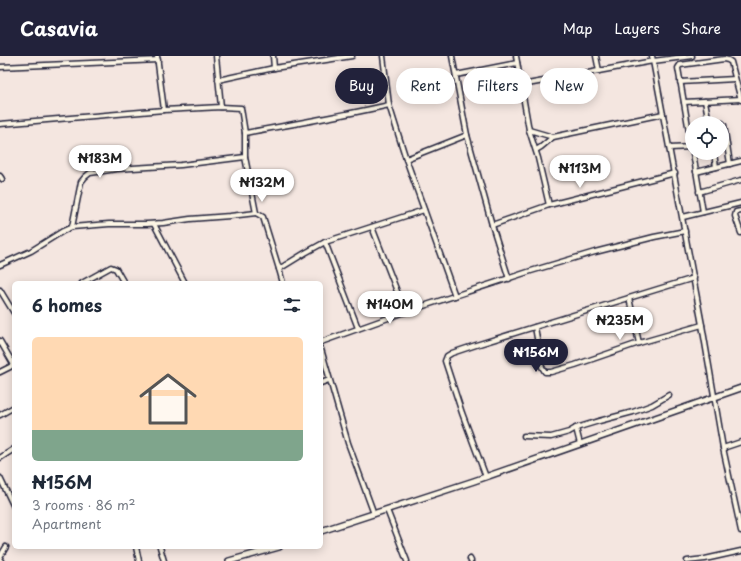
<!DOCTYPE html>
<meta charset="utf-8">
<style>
:root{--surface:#fff;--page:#f6f6f7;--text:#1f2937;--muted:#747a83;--line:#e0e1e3;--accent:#22223b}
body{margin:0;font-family:"Playpen Sans",sans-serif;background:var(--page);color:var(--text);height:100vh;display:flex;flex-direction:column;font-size:15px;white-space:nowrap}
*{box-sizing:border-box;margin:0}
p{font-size:13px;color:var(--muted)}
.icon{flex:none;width:22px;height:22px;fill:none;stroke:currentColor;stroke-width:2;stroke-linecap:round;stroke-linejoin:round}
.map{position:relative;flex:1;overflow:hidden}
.drawer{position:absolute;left:12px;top:225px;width:311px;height:268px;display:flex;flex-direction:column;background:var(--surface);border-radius:6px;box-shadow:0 2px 10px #0003}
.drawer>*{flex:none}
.hud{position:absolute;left:335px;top:12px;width:346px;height:36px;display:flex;gap:8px}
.tools{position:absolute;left:685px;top:60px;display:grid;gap:8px}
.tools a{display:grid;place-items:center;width:44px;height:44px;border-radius:50%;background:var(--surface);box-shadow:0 2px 10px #0003;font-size:20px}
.price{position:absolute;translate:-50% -34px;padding:0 9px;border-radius:14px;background:#fff;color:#222;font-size:13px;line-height:26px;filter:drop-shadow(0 1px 2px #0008)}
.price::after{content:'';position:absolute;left:50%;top:24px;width:12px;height:9px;margin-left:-6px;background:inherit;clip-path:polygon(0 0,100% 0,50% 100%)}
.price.active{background:var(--accent);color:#fff}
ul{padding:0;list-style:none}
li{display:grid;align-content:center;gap:8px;height:212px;padding:0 20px}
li+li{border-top:1px solid var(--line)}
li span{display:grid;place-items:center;height:124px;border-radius:6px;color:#555}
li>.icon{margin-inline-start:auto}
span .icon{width:72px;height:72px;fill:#fffc;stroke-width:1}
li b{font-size:17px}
h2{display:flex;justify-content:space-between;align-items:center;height:48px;padding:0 20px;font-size:17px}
.pill{padding:0 14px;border-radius:18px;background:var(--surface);box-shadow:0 2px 10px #0003;font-size:14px;line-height:36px}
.pill.active{background:var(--accent);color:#fff}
header{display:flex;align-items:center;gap:24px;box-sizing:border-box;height:56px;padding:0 20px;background:var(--accent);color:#fff}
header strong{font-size:19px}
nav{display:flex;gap:22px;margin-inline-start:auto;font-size:14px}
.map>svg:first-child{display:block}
</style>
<header>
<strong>Casavia</strong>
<nav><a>Map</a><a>Layers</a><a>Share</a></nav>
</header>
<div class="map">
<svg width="741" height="505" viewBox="0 0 741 505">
<rect width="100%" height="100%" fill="#f4e6e0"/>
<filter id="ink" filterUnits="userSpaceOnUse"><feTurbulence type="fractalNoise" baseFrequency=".025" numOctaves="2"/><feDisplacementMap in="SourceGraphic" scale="8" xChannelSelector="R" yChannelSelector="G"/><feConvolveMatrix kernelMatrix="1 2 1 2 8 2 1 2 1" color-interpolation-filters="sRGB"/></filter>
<g filter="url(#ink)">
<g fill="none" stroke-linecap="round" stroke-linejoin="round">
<defs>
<g id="minor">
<polyline points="157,0 164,54"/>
<polyline points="216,0 221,51"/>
<polyline points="273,0 274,12"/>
<polyline points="383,0 389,49 406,103 455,240"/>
<polyline points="452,0 467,79 492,169 509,223"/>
<polyline points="516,0 529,74 538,102 549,149"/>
<polyline points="596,0 599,15"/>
<polyline points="692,0 653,5 702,269 723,392 741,475"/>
<polyline points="0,11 158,4"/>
<polyline points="456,19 517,7"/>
<polyline points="218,24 274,12 352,0"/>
<polyline points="680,26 735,23"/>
<polyline points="522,29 653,5 652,0"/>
<polyline points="705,45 709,67"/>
<polyline points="684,46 741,43"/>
<polyline points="709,67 722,67 724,69 730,108"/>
<path d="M 0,68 L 164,54 L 221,51 L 241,52 L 245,77 C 293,68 341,60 389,49"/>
<polyline points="529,74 553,81"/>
<polyline points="245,77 245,101 256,157 263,161 279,213 283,227"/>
<polyline points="670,92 692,91"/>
<polyline points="692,93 678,12 680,9 724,3 728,4 731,6 741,44"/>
<polyline points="536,94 541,91 553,81 663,58"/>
<polyline points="693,97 703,156"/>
<polyline points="714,97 716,111"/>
<polyline points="406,103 467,79"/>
<polyline points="696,116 741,105"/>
<polyline points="0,120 2,123"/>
<polyline points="699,136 741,124"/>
<polyline points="741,155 736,156 735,160 741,177"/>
<polyline points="683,161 741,147"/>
<polyline points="154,168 185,227"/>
<polyline points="492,169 549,149 675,117"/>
<polyline points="72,171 109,168 147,168 163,167 190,163 230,160 256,157"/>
<polyline points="372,171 405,256"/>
<polyline points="325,186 358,272"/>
<polyline points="0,209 31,195 63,175 72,171 81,126 85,121 90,117 97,116 116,113 181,109 245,101"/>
<polyline points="279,213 305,197 325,186 424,154"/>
<polyline points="82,227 111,211 116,213 124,227"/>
<polyline points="0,234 14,257"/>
<polyline points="535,271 542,311 545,316 551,316 575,309 639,287 629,242"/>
<polyline points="0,285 14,309"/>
<polyline points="321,286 405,256 531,215 595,196 654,181 685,175"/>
<polyline points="639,287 702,269"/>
<polyline points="321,293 348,387 374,458"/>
<polyline points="0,316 10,311 14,308"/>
<polyline points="321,327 329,324"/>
<polyline points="0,359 14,351"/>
<polyline points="576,372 580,388"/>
<polyline points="524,380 551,381 569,376 576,372 599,365 633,356 652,349 669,339"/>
<polyline points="723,392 741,386"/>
<polyline points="0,402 14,393"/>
<polyline points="486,421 462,357 445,305 447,300 452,297 476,289 694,222"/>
<polyline points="0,422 14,451"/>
<polyline points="387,454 407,505"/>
<polyline points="136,491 139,505"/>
<polyline points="160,491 164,505"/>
<polyline points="0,501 6,491"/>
<polyline points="470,503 471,505"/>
<polyline points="0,504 1,505"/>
<polyline points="687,505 705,503 741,495"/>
</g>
<g id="tertiary">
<polyline points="321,475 474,425 741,332"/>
<polyline points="229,505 279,491"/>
</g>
</defs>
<!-- minor casing -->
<use href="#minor" stroke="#22223b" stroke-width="7"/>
<!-- tertiary casing -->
<use href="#tertiary" stroke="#22223b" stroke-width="8"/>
<!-- minor -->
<use href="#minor" stroke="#fcf5e5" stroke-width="4"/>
<!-- tertiary -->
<use href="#tertiary" stroke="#fcf5e5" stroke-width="5"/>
</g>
</g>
</svg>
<div class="tools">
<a><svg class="icon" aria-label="locate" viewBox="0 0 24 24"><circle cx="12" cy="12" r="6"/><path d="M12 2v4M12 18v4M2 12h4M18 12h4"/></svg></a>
</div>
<b class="price" style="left:100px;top:123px">₦183M</b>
<b class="price" style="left:580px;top:133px">₦113M</b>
<b class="price" style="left:262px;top:147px">₦132M</b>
<b class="price" style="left:390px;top:269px">₦140M</b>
<b class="price" style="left:620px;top:285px">₦235M</b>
<b class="price active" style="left:536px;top:317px">₦156M</b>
<div class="hud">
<a class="pill active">Buy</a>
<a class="pill">Rent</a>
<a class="pill">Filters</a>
<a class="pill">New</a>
</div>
<section class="drawer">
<h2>6 homes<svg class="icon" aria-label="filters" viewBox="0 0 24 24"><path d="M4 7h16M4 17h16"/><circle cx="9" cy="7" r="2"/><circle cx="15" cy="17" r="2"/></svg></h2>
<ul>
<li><span style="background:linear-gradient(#ffd9b3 75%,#7fa58c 0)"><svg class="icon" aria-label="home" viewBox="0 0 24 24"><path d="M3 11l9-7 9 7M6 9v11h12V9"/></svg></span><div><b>₦156M</b><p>3 rooms · 86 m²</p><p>Apartment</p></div></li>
</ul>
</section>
</div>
